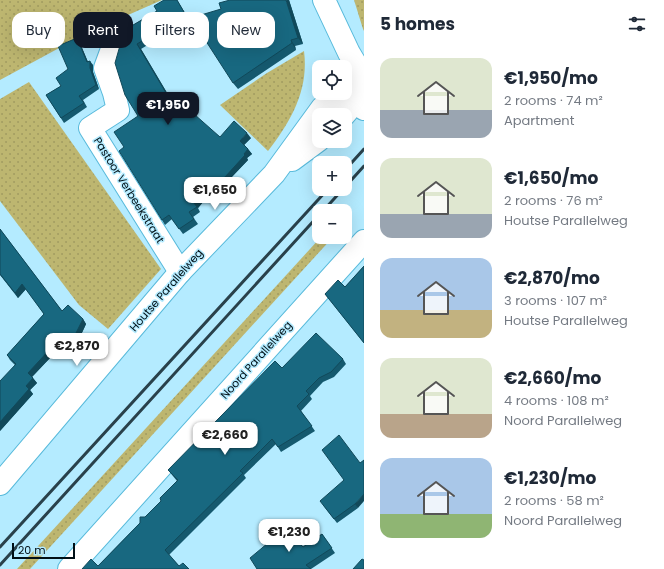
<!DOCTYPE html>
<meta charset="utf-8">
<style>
:root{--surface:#fff;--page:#f6f6f7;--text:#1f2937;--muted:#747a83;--accent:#111827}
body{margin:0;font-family:Poppins,sans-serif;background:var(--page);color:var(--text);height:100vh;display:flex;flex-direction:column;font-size:15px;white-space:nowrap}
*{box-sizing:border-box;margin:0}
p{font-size:13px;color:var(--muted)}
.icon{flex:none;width:22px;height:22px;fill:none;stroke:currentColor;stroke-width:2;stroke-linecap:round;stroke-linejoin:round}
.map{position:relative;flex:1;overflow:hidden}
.drawer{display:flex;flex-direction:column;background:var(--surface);width:300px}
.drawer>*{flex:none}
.banner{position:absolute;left:12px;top:12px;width:292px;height:36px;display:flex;gap:8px}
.controls{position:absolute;left:312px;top:60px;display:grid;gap:8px}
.controls a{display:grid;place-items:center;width:40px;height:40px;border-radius:8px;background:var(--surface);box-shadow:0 4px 16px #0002;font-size:20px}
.scale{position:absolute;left:12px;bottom:10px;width:63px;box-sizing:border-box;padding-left:4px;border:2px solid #000f16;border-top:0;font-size:11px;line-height:14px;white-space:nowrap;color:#000f16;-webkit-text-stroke:3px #b4ebff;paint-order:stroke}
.price{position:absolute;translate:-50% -34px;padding:0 9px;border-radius:8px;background:#fff;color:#222;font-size:13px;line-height:26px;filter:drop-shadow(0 1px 2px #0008)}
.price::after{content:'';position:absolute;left:50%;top:24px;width:12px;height:9px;margin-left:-6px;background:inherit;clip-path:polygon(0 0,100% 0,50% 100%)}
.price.on{background:var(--accent);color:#fff}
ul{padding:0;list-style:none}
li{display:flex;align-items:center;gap:12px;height:100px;padding:0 16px}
li span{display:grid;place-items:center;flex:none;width:112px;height:80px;border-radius:12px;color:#555}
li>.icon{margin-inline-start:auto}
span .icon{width:48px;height:48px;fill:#fffc;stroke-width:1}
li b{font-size:17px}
h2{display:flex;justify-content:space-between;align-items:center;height:48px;padding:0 16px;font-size:17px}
.pill{padding:0 14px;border-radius:12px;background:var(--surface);box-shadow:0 4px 16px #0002;font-size:14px;line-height:36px}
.pill.on{background:var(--accent);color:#fff}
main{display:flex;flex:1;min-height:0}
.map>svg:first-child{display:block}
</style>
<main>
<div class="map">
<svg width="364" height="569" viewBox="0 0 364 569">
<defs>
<pattern id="grass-dots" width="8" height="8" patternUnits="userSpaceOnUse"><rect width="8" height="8" fill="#bdb670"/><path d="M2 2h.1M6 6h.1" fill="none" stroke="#a19b60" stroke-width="1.8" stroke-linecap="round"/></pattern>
</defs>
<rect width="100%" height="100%" fill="#b4ebff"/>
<!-- grass -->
<g fill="url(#grass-dots)">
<polygon points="0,0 162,0 85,34 0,80"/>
<polygon points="354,0 364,0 364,31 363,29"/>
<path d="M 304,51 C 309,90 291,121 268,151 L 220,105 L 267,73 Z"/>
<polygon points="29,82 161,269 108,329 79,305 0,201 0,99"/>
<polygon points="321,237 333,237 30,569 17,569"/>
</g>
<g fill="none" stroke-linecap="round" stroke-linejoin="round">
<defs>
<g id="minor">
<polyline points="112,49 105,68 114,93 118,110 90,128 180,272"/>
<polyline points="344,115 358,99 364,85"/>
<polyline points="292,160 319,140"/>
<polyline points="0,484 180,272 274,174 322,108 339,93"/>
<polyline points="69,569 364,241"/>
</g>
<g id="tertiary">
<polyline points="324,0 349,53 364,78"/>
<polyline points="345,77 364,109"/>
</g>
</defs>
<!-- minor casing -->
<use href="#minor" stroke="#58badb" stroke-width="24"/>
<!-- tertiary casing -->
<use href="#tertiary" stroke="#58badb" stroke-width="24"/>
<!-- minor -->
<use href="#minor" stroke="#fff" stroke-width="22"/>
<!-- tertiary -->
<use href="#tertiary" stroke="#fff" stroke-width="22"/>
<!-- rail -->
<g stroke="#29414b" stroke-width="3">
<polyline points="345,170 364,149"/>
<polyline points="345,187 364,166"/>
<polyline points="323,211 343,189"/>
<polyline points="0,547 328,189"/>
<polyline points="0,565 319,215"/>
</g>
</g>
<!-- wall -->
<g fill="#15596e">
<polygon points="164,0 177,0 199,36 179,48 169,32 141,49 173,103 220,137 251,138 244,145 248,149 252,154 247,158 248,160 228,181 223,185 220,182 198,208 200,212 193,217 198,224 183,234 172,219 165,225 162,220 124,147 138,116 121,42 120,40 112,37 107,29 128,28 157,11"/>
<polygon points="289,0 303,44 295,46 296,50 238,89 233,83"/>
<polygon points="80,43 88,62 93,65 93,72 99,89 83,100 87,107 64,123 46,95 61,86"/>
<polygon points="0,229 62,311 83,319 86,324 75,348 67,340 32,377 37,383 30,390 33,394 0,431 15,365 10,360 7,355 44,314 26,289 18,298 0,275"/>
<polygon points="364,266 364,343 325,294 345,287"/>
<polygon points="343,359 346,364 334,377 323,382 310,396 312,399 301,411 315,431 281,452 276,444 244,475 246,478 169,555 179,566 98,566 161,501 177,481 168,470 282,368"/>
<polygon points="339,435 358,508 337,523 323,505 344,480"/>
<polygon points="322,534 335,553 311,569 257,569 303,547"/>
</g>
<!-- shaded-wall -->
<g fill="#11495a">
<polygon points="177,0 199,36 195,31"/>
<polygon points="286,0 289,0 303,44 298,38"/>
<polygon points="77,38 80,43 90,67 90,61 93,65 93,72 99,89 96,85"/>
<polygon points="291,40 295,46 296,50 292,43"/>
<polygon points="137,44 141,49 176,108 172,103"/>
<polygon points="247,133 251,138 243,146 240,141"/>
<polygon points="248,149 252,154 247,158 248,160 228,181 225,177"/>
<polygon points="217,178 220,182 198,208 194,203"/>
<polygon points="22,284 26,289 18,298 15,293"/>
<polygon points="83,319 86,324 75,348 71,343"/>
<polygon points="63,335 67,340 31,378 28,373"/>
<polygon points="33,378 37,383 30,390 33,394 0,431 0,422 26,386"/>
<polygon points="364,494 364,501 358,508 355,504"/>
</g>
<!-- building -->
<g fill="#186880" stroke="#11495a">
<polygon points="164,0 177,0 195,31 176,43 166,27 137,44 172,103 177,99 220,137 234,121 247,133 240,141 248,149 244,154 245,155 225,177 220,180 217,178 194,203 197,207 189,212 194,219 179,229 169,215 162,220 119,151 124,147 114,132 138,116 125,95 115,63 121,42 118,36 109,32 107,29 123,20 128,28 157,11 154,6"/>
<polygon points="230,0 286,0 298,38 291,40 292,43 233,83 191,18 221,9 219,3"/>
<polygon points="77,38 87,62 90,61 90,68 96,85 79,96 84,103 61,118 46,95 61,86 56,78 68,69 58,46"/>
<polygon points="0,229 62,311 68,305 83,319 71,343 63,335 28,373 33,378 26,386 29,389 0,422 0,381 16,364 7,355 44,314 22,284 15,293 0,274"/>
<polygon points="364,266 364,343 325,294 338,280 345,287"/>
<polygon points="316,333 343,359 331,372 319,378 306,391 309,394 297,406 312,426 278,447 272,439 240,471 243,473 165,550 179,566 183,563 189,569 82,569 91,559 98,566 140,523 140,517 145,517 161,501 160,498 178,480 168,470 275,361 282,368"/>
<polygon points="339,435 360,463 364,460 364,494 355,504 334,519 320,501 344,480 322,450"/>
<polygon points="286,528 303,547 322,534 332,548 306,565 311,569 257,569 250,558"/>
<polygon points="362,559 364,560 364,569 353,569"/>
</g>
<g text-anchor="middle" stroke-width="3" stroke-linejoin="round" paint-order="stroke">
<!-- street labels -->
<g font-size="11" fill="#000f16" stroke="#b4ebff">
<text transform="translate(129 190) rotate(58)" y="4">Pastoor Verbeekstraat</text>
<text transform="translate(166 290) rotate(-49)" y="4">Houtse Parallelweg</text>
<text transform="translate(256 360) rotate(-48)" y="4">Noord Parallelweg</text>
</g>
</g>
</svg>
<div class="controls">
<a><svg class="icon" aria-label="locate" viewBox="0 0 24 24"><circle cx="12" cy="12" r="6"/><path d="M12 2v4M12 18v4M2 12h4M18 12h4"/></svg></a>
<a><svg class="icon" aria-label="layers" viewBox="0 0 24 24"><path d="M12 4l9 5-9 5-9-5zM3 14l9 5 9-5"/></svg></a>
<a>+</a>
<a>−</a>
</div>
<div class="scale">20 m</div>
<b class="price on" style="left:168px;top:126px">€1,950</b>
<b class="price" style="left:215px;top:211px">€1,650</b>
<b class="price" style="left:77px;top:367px">€2,870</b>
<b class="price" style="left:225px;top:456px">€2,660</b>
<b class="price" style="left:289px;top:553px">€1,230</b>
<div class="banner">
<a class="pill">Buy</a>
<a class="pill on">Rent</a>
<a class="pill">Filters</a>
<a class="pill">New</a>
</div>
</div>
<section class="drawer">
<h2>5 homes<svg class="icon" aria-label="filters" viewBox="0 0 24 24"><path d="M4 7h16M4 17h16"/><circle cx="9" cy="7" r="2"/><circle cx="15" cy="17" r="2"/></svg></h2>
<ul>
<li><span style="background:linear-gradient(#dfe7d0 65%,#9aa5b1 0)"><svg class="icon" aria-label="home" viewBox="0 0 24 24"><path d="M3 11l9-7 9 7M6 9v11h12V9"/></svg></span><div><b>€1,950/mo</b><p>2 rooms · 74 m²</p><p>Apartment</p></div></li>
<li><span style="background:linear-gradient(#dfe7d0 70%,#9aa5b1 0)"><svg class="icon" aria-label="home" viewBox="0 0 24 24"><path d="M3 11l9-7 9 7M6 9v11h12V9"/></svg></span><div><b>€1,650/mo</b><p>2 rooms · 76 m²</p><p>Houtse Parallelweg</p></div></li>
<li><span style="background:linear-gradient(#a9c7e8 65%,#c2b280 0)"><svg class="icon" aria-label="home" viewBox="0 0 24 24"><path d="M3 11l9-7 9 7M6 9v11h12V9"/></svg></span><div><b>€2,870/mo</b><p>3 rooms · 107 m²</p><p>Houtse Parallelweg</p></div></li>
<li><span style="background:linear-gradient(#dfe7d0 70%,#b9a48a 0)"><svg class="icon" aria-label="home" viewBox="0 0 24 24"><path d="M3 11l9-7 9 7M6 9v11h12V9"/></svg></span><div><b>€2,660/mo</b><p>4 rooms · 108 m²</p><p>Noord Parallelweg</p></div></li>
<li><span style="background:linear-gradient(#a9c7e8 70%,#8fb573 0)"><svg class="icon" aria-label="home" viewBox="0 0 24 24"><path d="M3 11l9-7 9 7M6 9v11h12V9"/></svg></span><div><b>€1,230/mo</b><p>2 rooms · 58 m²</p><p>Noord Parallelweg</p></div></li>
</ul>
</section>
</main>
